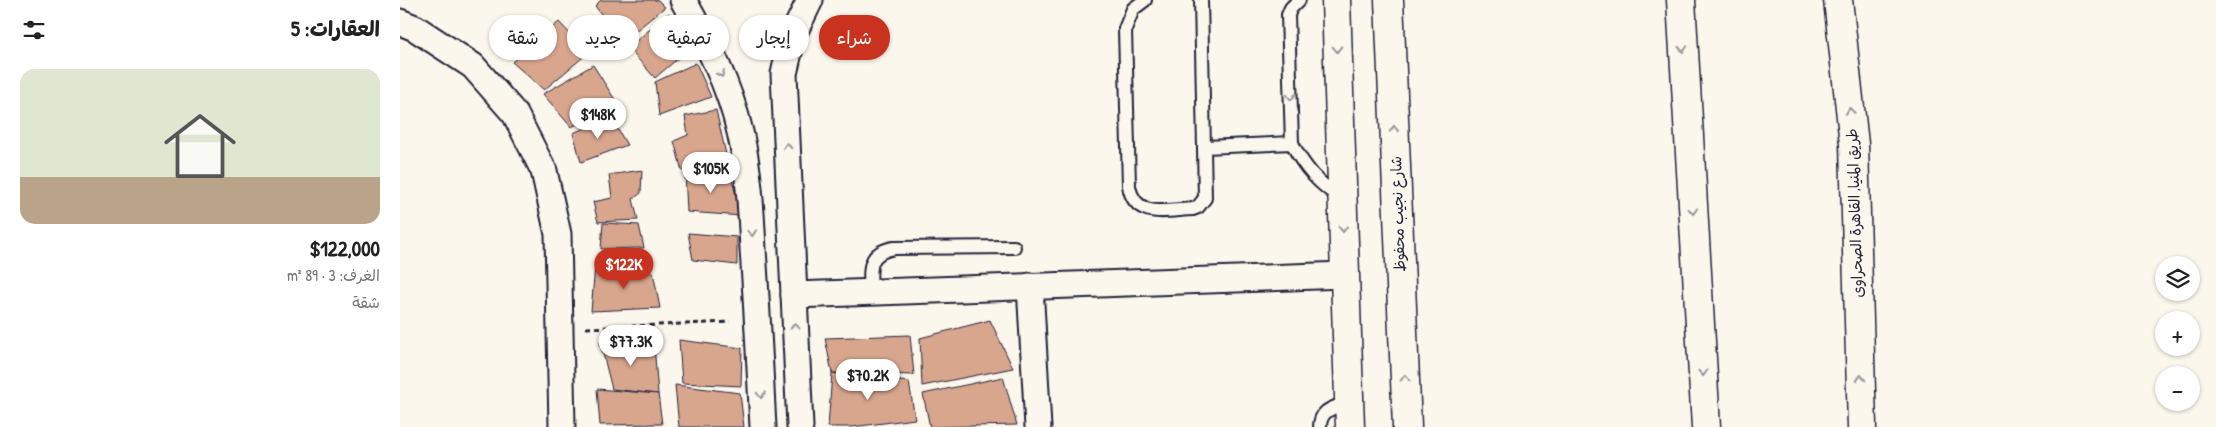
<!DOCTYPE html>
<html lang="ar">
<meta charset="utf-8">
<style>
:root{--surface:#fff;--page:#f6f6f6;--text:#222;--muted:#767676;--accent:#c8321e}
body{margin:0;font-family:"Patrick Hand","Playpen Sans Arabic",sans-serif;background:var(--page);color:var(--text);direction:rtl;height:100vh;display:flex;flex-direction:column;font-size:19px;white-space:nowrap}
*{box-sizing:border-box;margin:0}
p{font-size:16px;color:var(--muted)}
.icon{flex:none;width:28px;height:28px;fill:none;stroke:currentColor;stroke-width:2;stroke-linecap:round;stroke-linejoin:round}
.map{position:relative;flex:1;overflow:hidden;direction:ltr}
.side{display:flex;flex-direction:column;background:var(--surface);width:400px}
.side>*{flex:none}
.top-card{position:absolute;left:15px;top:15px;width:475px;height:45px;direction:rtl;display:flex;gap:10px}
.controls{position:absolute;left:1755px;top:256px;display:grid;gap:10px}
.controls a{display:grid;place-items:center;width:45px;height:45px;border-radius:50%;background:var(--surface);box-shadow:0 1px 4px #0004;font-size:25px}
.price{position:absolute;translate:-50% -42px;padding:0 11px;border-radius:18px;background:#fff;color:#222;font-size:16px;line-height:32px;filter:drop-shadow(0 1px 2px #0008)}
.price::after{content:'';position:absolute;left:50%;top:30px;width:15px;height:11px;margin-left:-8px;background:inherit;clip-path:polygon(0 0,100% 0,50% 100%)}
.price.on{background:var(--accent);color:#fff}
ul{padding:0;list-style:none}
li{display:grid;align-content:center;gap:10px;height:265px;padding:0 20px}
li span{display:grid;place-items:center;height:155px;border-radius:15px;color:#555}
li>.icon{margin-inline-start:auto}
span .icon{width:90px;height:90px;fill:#fffc;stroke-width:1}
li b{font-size:21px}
h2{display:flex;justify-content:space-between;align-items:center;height:60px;padding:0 20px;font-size:21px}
.tag{padding:0 18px;border-radius:22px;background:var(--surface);box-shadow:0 1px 4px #0004;font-size:18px;line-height:45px}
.tag.on{background:var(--accent);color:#fff}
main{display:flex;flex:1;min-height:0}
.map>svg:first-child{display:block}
</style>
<main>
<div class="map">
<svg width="1816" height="427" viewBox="0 0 1816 427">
<rect width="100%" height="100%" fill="#fbf7ec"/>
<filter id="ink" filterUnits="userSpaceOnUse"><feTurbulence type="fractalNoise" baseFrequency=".02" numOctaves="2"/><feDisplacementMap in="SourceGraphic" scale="10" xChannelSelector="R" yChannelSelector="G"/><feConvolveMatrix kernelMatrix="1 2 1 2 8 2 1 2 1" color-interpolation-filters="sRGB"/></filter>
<g filter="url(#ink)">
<!-- building -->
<g fill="#d8a58d" stroke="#22223b">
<polygon points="201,0 258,0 265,7 222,42 195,6"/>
<polygon points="269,13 289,49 255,78 228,48"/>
<polygon points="159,22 188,53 144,90 112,62"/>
<polygon points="296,63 311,97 259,116 255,82"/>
<polygon points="193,65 219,106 171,127 143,94"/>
<polygon points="316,110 327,159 282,171 274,141 288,135 285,116"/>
<polygon points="211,118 227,145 181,162 173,133"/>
<polygon points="242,170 241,193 233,199 238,220 198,222 193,202 212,198 209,175"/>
<polygon points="285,172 330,173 342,216 287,212"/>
<polygon points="203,223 239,225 244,248 201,249"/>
<polygon points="288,233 337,237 337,265 293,260"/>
<polygon points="195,266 253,272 260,308 191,311"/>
<polygon points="590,320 613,368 522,386 520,338"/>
<polygon points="510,335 514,375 432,373 425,338"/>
<polygon points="279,340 342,348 341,386 282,383"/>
<polygon points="200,342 254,345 258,394 212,389"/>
<polygon points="432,373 509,382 515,419 452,427 428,427"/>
<polygon points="603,377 617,425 530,427 523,394"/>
<polygon points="275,385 340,393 344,427 279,427"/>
<polygon points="197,389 258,394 262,424 200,425"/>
</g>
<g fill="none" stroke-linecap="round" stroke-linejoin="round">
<defs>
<g id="service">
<path d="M 745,0 L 733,9 L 725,29 L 729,186 C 735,220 767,210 793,209 L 798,207 L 805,198 L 801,0"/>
<path d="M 899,0 L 891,8 L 888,15 L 892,143 C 904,168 919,184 942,199"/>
<polyline points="805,147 892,143"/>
<path d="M 471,293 C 470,270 466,253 494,248 L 614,247"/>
<path d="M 920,427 C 920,409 934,408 949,402"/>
</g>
<g id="minor">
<path d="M 283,0 C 307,42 329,84 340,132 C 349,170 351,209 353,249 C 357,308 360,367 363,427"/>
<polyline points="0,22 15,28 73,66 115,114 144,171 158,234 162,427"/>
<polyline points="630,286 638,427"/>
<polyline points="394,295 944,275"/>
<polyline points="400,427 384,74 393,35 410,0"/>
</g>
<g id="tertiary">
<polyline points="936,0 950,427"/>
<polyline points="989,0 1007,427"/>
</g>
<g id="trunk">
<polyline points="1281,0 1306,427"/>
<polyline points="1438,0 1454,144 1462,427"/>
</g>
</defs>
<!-- service casing -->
<use href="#service" stroke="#22223b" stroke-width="16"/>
<!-- minor casing -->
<use href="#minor" stroke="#22223b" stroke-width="29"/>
<!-- tertiary casing -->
<use href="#tertiary" stroke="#22223b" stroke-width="31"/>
<!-- trunk casing -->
<use href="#trunk" stroke="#22223b" stroke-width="31"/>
<!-- path -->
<polyline stroke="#22223b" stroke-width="3" stroke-dasharray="5 4" stroke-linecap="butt" points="186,328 330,322"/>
<!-- service -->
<use href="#service" stroke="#fbf7ec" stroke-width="12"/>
<!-- minor -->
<use href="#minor" stroke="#fbf7ec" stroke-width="25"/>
<!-- tertiary -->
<use href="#tertiary" stroke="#fbf7ec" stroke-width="28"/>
<!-- trunk -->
<use href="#trunk" stroke="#fbf7ec" stroke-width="28"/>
</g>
<!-- one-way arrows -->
<defs><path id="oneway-chevron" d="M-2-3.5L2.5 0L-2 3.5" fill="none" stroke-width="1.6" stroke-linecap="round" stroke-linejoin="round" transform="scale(1.25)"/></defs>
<g stroke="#99979c">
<use href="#oneway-chevron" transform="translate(937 49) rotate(88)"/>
<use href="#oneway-chevron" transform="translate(1283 49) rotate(87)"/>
<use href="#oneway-chevron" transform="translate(321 74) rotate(66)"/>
<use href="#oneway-chevron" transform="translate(891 97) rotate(88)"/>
<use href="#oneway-chevron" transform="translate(1450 111) rotate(-96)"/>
<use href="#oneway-chevron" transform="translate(994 129) rotate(-92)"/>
<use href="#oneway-chevron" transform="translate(387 146) rotate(-93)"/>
<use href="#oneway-chevron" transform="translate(1293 211) rotate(87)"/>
<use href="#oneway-chevron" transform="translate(943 229) rotate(89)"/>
<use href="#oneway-chevron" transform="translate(352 233) rotate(86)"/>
<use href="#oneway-chevron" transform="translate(395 326) rotate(-92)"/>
<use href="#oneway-chevron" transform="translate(1303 373) rotate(87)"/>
<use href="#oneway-chevron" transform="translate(1005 378) rotate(-92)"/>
<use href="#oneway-chevron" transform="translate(1461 378) rotate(-92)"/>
<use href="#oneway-chevron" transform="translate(361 395) rotate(88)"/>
</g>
</g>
<g text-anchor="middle" stroke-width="4" stroke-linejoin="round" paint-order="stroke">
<!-- street labels -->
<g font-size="15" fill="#22223b" stroke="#fbf7ec">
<text transform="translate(1455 213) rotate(-92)" y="5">طريق المنيا, القاهرة الصحراوى</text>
<text transform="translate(998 214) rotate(-92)" y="5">شارع نجيب محفوظ</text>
</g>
</g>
</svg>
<div class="controls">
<a><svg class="icon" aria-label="layers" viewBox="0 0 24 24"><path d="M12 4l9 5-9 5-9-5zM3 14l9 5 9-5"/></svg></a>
<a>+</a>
<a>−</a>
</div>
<b class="price" style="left:198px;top:140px">$148K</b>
<b class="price" style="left:311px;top:194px">$105K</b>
<b class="price on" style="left:224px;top:290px">$122K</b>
<b class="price" style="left:231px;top:367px">$77.3K</b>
<b class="price" style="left:468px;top:401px">$70.2K</b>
<div class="top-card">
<a class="tag on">شراء</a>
<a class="tag">إيجار</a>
<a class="tag">تصفية</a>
<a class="tag">جديد</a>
<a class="tag">شقة</a>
</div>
</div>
<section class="side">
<h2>العقارات: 5<svg class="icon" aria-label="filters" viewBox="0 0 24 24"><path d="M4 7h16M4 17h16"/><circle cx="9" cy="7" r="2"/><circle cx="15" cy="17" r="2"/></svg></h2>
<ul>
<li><span style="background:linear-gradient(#dfe7d0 70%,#b9a48a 0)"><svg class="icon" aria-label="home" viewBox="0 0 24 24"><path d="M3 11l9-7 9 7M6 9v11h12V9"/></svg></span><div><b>$122,000</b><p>الغرف: 3 · 89 m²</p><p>شقة</p></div></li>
</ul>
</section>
</main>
